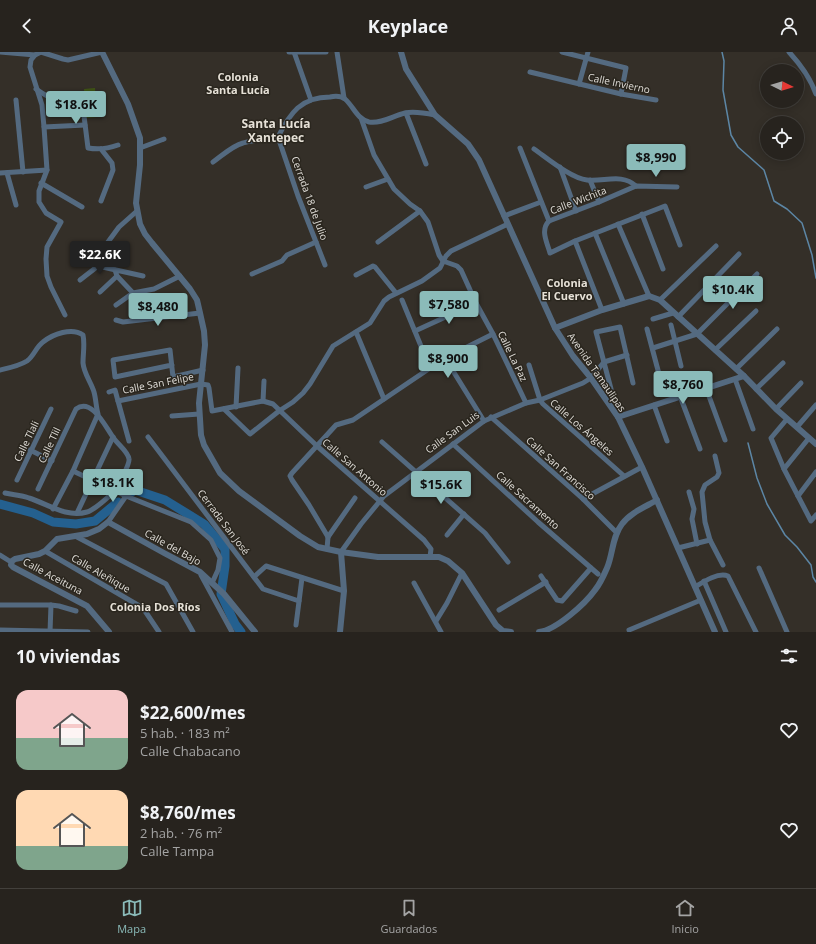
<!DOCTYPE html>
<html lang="es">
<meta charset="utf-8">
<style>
:root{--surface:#27231e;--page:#2f2b27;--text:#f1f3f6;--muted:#a4a4a4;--line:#43403c;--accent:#8bbbb9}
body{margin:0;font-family:"Open Sans",sans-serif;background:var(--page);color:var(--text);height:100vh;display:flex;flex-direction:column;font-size:15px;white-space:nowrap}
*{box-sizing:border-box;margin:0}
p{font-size:13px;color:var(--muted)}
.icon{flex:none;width:22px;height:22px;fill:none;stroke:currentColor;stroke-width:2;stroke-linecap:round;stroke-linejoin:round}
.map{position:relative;height:580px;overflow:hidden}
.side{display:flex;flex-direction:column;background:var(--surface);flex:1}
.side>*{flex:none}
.needle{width:26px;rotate:95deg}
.tools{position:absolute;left:760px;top:12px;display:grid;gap:8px}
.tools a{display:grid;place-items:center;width:44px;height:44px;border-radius:50%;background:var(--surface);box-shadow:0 2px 10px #0003,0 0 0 1px var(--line);font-size:20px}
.price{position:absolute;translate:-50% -34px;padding:0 9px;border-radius:4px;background:var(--accent);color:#111;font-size:13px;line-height:26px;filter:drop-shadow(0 1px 2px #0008)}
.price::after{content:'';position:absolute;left:50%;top:24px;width:12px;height:9px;margin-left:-6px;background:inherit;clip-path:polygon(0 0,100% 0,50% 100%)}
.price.on{background:#222;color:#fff}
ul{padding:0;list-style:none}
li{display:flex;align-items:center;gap:12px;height:100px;padding:0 16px}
li span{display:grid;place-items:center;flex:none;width:112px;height:80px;border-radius:12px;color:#555}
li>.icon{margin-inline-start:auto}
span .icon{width:48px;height:48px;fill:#fffc;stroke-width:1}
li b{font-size:17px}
h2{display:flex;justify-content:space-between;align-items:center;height:48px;padding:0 16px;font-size:17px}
header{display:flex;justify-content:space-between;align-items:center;height:52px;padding:0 16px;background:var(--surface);font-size:18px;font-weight:700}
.menu{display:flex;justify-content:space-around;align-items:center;height:56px;border-top:1px solid var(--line);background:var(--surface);font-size:11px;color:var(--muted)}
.menu a{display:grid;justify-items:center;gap:2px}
.menu .on{color:var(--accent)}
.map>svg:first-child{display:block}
</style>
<header><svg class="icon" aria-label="back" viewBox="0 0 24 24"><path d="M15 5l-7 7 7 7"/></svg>Keyplace<svg class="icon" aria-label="person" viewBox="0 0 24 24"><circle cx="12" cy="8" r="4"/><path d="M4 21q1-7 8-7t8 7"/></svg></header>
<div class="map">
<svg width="816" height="580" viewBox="0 0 816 580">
<rect width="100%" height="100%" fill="#342f28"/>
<!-- green -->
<polygon fill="#415615" points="95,36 97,65 86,66 84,37"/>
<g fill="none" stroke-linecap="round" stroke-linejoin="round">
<!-- stream -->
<g stroke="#5c86a5" stroke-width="1.5">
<polyline points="722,0 724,9 723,38 731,83 738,95 764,118 774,149 787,157 802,171 812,203 816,226"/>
<polyline points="748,391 757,426 767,452 785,483 797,495 811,513 813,525 816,530"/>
</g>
<!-- river -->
<g stroke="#24608f" stroke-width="9">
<polyline points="132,440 135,438 165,448 204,472 225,497 225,514 221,542 235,572 241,580"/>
<polyline points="0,452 33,461 53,470 76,472 95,469 118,450"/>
</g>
<!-- minor -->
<g stroke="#546a80" stroke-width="5">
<polyline points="0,0 35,3"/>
<polyline points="41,0 35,3 31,8 30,15 42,53 44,75 47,118 39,139 39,150 46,161 61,170 47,195 46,207 47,224 51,235 65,263"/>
<polyline points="41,0 63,7 68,8 102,0"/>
<polyline points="289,0 326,0"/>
<polyline points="294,0 311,48"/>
<polyline points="337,0 344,46"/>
<polyline points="562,0 626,16 621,42"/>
<path d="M 789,0 C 801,13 810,25 816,42"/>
<polyline points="530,20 621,42 656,48"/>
<polyline points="579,32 588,0"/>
<path d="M 36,37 C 54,50 61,50 82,48 L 88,96 C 99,98 107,97 118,93"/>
<polyline points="16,48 23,120"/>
<polyline points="406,61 426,112"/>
<polyline points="361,66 374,103 394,137 410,152 420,159 428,170 439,203 443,209 457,214 461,218 476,251 493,282 526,351"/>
<polyline points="44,75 85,73"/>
<polyline points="278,85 298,144 325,213"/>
<polyline points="140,96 164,87"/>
<polyline points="520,96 549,169"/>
<path d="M 534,97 C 547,106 572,127 587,128 C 604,130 622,121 636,134"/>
<path d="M 213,110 C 223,103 232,94 243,91 C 254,87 267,89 278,85 C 290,61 301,45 330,45 C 335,44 341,44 345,47 C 354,55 357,67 369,70 C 381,72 393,64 405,61 C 415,59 425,61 435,63"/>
<polyline points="560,115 576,159"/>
<polyline points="0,121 47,118"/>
<polyline points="7,121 16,153"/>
<polyline points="590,128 599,150"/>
<polyline points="41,131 82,155"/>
<polyline points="366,135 388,127"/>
<polyline points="101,149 113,118 112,111 101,97"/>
<polyline points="137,159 119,175 94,209 98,214 143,224"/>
<polyline points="642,162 663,217"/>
<polyline points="504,164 541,150"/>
<path d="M 549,169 C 540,178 547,190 550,201 L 575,189 L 665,154 L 680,193"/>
<polyline points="549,169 599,150 636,134 677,135"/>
<polyline points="618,172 649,244"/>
<polyline points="595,181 624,252"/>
<polyline points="575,189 602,258"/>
<polyline points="378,190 420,159"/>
<polyline points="115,218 117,224 133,241"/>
<polyline points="252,222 282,209 287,203 316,190"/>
<polyline points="356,223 373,214 375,215 396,241"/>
<polyline points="80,228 98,214"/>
<polyline points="100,240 117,224"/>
<polyline points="402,248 430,316"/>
<polyline points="660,248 716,194"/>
<polyline points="116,253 133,241 154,237 180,224"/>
<polyline points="678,265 739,202"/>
<polyline points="653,267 673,261"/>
<polyline points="116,268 123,270 200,261"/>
<polyline points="671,273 681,314"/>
<polyline points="647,277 659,322"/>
<polyline points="415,279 476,251"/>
<polyline points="356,280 384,347"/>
<polyline points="653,296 697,282 757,222"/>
<polyline points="715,298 756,259"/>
<polyline points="445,306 484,369"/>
<polyline points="172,313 115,325 113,308 170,298 173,325 203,318"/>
<polyline points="529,313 540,348 543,352 624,424"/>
<polyline points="736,317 777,277"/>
<path d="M 0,318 C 9,316 19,314 27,309 C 34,304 36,295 43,290 C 53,282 72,275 83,283 C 85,292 83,301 83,311 C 84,322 91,330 94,340 C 96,347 96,355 98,362 L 73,419 L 53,457"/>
<polyline points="735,327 753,377"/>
<polyline points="706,336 725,388"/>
<polyline points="611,337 596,280 620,275 633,331"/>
<polyline points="756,337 783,311"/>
<polyline points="109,340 115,338 129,389"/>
<polyline points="680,344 700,397"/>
<polyline points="118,349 201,332 208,333 209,336 212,359 263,349 273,352 317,394 424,488 431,497 430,505"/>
<polyline points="263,349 264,329"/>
<polyline points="654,353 667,389"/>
<polyline points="236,355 238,316"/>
<polyline points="224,357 250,382 279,359 293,350 303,341 310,332 333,294 370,271 384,249 389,245 422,229 440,216 446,204 451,199 508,172"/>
<polyline points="776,357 801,331"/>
<polyline points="172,364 199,362"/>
<polyline points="491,365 583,447 617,481"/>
<polyline points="787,367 771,386 784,417 811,469 816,463"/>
<polyline points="797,375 816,353"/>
<polyline points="148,385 263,537 299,549"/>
<polyline points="382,390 485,481 508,510"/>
<polyline points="453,392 538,470 598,522"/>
<polyline points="30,398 52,409"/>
<polyline points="784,417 809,386"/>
<polyline points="73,419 126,444 191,470 211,488 220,506 218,518 212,531"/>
<polyline points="17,428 51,357"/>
<polyline points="689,440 694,457 692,467 697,492"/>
<path d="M 5,441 C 13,443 21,443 29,446 C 48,452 66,466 87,460 C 95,458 107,446 114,440 C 117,436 130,412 129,407 C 128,399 117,392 113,385 C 106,376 92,345 76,357 L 38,437"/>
<polyline points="798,444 816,420"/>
<polyline points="583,447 642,415"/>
<polyline points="77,461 113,385"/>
<polyline points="108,470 126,444"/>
<polyline points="447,483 464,462"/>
<polyline points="77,485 166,532 193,580"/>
<polyline points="328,485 355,446"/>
<polyline points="710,488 723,513"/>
<polyline points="678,496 710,488 705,470 702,440 705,433 717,425 719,421 715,404"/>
<polyline points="327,497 328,485 309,453 292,428 290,424 292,421 336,373 353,368 445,306 493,282"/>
<polyline points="45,499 143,556 159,580"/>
<polyline points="341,500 361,472 384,444 484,369 526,351 540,348 583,331 591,326 604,310 627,303"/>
<polyline points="0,503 11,510"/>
<polyline points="759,516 787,580"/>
<polyline points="201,523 232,580"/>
<polyline points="541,524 557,548 562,549 591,516"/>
<polyline points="254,525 266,514 344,539"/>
<polyline points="704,529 726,580"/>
<polyline points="414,531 441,580"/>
<path d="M 695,535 C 703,530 718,520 728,524 L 756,580"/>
<polyline points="0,553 51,553 59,554 76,559"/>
<polyline points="499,558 546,530"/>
<polyline points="436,569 447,551 462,521"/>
<polyline points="296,573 302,526"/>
<polyline points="0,578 88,580"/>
<polyline points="629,578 701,548"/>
<polyline points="50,580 51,553"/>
</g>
<!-- tertiary -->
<g stroke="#546a80" stroke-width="6">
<polyline points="102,0 128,52 140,86 140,113 136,151 140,172 145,182 152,191 190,237 197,248 200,261 204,279 205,293 199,351 201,383 204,393 220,421 239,439 300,484 318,495 341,500 378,505 439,505 448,509 462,521 496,573 503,579 511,580"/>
<polyline points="401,0 406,17 435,63 468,92 479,108 555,276 573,304 591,326 618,365 642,415 715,580"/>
<polyline points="555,276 602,258 649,244 660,248 744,324 776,357 816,392"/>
<polyline points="618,365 744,324"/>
<polyline points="109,580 87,554 13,515 11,513 12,509 15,507 39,502 45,499 57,487 87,482 99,477 108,470 164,501 200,520 224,542 255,580"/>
<polyline points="340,580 344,539 341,500"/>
<path d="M 539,580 C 556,578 585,552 595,538 C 600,532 604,523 607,516 C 613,502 612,485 622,472 C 630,461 645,455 657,448"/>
</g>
</g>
<g text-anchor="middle" stroke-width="3" stroke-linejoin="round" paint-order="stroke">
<!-- street labels -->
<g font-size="10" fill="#e0ddd8" stroke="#2a261e">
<text transform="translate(619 31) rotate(12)" y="4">Calle Invierno</text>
<text transform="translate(310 146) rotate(70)" y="4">Cerrada 18 de Julio</text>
<text transform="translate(578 148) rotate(-21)" y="4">Calle Wichita</text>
<text transform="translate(513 304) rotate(64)" y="4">Calle La Paz</text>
<text transform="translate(597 320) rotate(55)" y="4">Avenida Tamaulipas</text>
<text transform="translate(158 331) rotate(-11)" y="4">Calle San Felipe</text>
<text transform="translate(582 375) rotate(41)" y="4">Calle Los Ángeles</text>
<text transform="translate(452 380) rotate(-36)" y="4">Calle San Luis</text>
<text transform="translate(26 389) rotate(-64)" y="4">Calle Tlali</text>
<text transform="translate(49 393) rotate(-65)" y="4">Calle Tlil</text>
<text transform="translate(355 415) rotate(41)" y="4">Calle San Antonio</text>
<text transform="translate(561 416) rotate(42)" y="4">Calle San Francisco</text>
<text transform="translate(528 448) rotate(42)" y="4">Calle Sacramento</text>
<text transform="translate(224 470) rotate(53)" y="4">Cerrada San José</text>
<text transform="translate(173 495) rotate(29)" y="4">Calle del Bajo</text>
<text transform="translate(101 521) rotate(30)" y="4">Calle Aleñique</text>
<text transform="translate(53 524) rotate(28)" y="4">Calle Aceituna</text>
</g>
<!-- neighbourhood labels -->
<g font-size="11" font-weight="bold" fill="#e6e1d7" stroke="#2a261e">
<text x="238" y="29">Colonia<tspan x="238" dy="13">Santa Lucía</tspan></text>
<text x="567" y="235">Colonia<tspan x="567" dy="13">El Cuervo</tspan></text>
<text x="155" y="559">Colonia Dos Ríos</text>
</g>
<!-- quarter labels -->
<g font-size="12" font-weight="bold" fill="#e6e1d7" stroke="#2a261e">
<text x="276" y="76">Santa Lucía<tspan x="276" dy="14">Xantepec</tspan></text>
</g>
</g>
</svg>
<div class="tools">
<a><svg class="needle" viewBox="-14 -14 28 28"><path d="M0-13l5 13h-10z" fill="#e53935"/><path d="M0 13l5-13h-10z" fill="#a4a4a4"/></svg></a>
<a><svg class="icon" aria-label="locate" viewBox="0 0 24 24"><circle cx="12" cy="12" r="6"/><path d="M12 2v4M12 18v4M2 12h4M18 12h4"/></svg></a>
</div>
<b class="price" style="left:76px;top:73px">$18.6K</b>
<b class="price" style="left:656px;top:126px">$8,990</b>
<b class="price on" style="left:100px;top:223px">$22.6K</b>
<b class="price" style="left:733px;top:258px">$10.4K</b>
<b class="price" style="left:449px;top:273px">$7,580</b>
<b class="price" style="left:158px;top:275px">$8,480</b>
<b class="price" style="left:448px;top:327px">$8,900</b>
<b class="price" style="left:683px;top:353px">$8,760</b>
<b class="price" style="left:113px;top:451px">$18.1K</b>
<b class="price" style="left:441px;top:453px">$15.6K</b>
</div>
<section class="side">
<h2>10 viviendas<svg class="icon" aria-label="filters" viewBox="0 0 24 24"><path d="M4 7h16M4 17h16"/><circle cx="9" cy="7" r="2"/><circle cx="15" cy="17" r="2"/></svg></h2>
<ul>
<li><span style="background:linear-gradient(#f6c9c9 60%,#7fa58c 0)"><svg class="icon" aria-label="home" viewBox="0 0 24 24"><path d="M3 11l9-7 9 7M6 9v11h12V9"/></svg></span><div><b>$22,600/mes</b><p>5 hab. · 183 m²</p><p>Calle Chabacano</p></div><svg class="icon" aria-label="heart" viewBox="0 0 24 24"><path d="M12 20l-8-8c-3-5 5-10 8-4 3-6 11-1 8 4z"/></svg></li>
<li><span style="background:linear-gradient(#ffd9b3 70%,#7fa58c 0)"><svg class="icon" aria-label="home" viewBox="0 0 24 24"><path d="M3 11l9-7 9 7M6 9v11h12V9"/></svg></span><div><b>$8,760/mes</b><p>2 hab. · 76 m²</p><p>Calle Tampa</p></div><svg class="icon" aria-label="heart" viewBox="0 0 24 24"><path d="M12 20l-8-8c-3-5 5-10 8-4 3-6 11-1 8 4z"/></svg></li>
</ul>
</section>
<nav class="menu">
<a class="on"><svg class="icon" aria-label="map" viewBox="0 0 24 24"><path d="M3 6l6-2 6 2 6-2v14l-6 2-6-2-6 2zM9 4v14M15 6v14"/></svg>Mapa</a>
<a><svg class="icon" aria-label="saved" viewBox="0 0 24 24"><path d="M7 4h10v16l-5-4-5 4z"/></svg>Guardados</a>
<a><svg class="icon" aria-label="home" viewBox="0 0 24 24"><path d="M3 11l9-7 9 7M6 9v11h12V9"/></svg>Inicio</a>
</nav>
